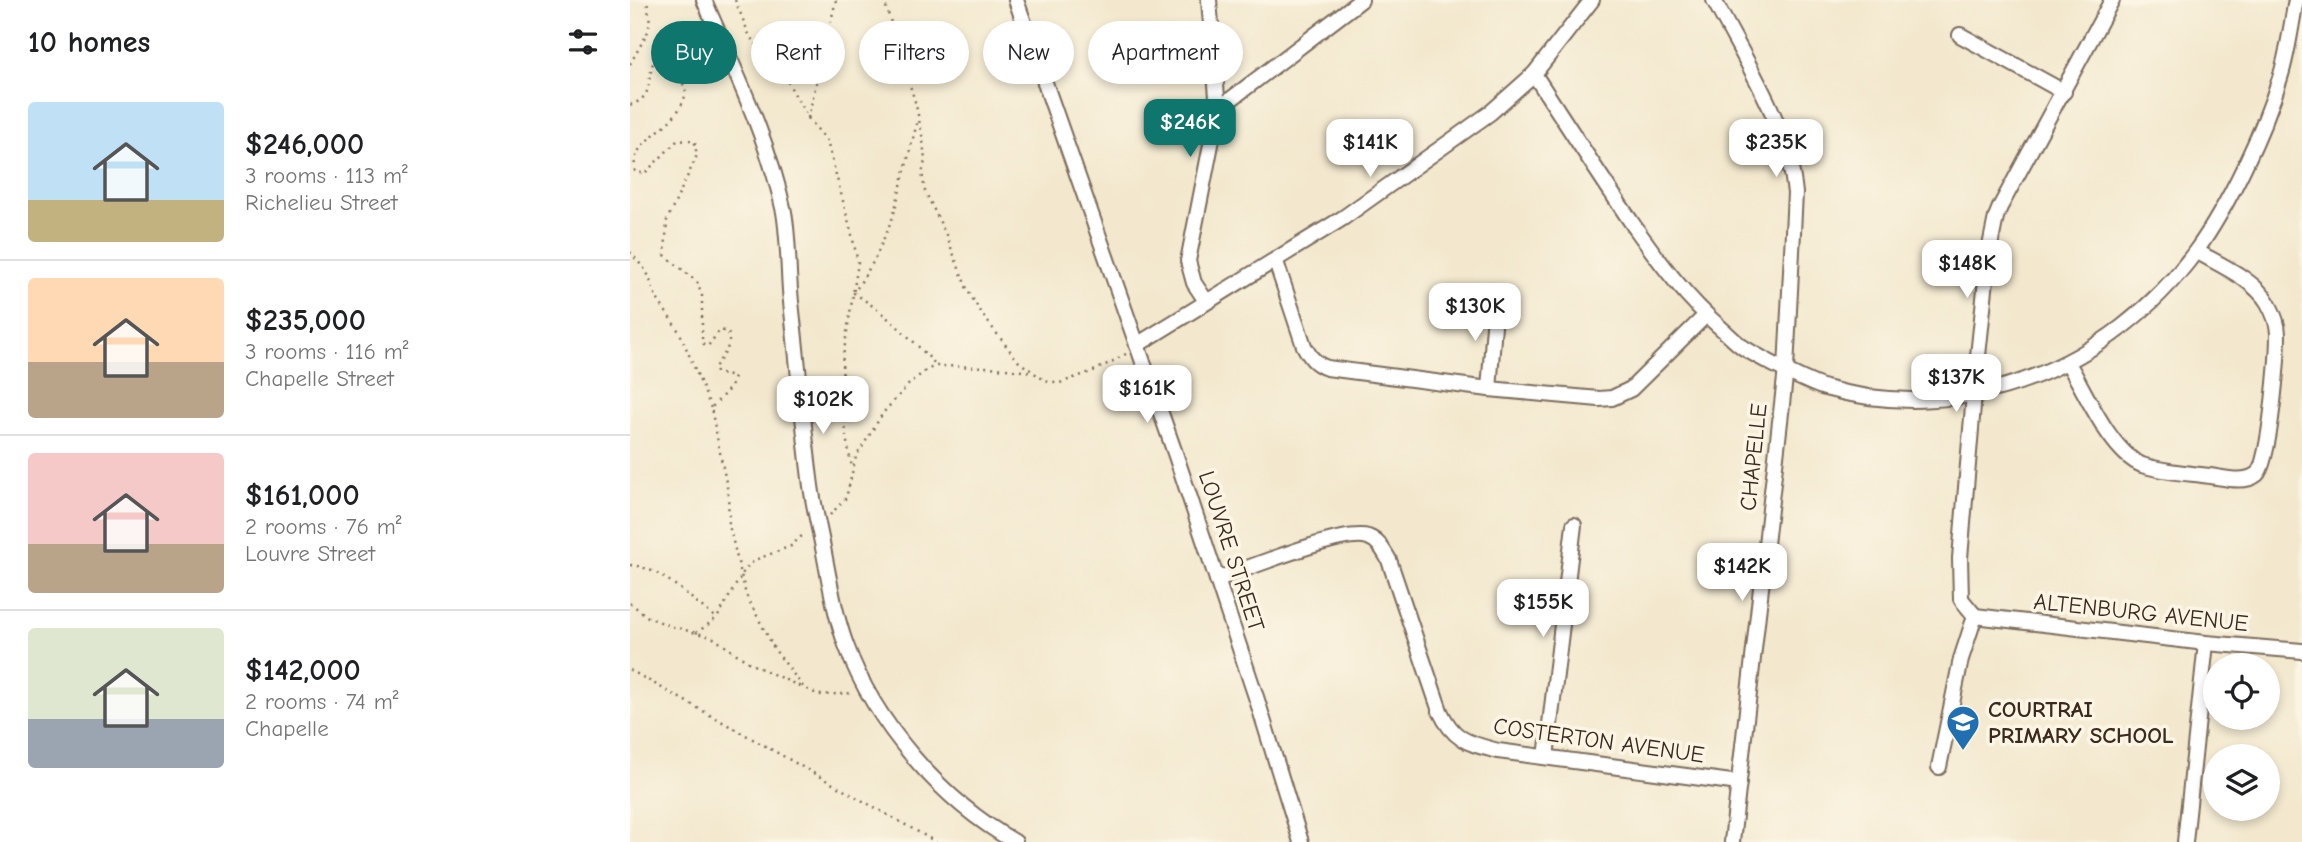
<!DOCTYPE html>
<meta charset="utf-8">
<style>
:root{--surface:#fff;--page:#f6f6f6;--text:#202124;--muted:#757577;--line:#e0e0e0;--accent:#0f766e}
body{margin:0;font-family:"Comic Neue",sans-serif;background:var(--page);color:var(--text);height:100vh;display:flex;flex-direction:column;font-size:26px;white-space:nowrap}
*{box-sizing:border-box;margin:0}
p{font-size:23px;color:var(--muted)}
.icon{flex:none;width:38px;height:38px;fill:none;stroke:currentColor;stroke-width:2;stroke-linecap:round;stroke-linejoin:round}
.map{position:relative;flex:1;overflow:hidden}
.sheet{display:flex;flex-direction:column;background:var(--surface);width:630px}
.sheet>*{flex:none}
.top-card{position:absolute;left:21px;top:21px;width:665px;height:63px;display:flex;gap:14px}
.buttons{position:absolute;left:1573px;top:653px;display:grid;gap:14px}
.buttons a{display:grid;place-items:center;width:77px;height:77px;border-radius:50%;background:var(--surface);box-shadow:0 4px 10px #0003;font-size:35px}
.price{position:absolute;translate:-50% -60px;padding:0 16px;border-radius:14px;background:#fff;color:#222;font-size:23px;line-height:46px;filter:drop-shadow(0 2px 4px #0008)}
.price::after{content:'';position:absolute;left:50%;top:42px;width:21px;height:16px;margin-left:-10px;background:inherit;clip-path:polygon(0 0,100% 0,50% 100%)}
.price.on{background:var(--accent);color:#fff}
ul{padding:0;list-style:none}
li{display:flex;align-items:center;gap:21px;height:175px;padding:0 28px}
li+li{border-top:2px solid var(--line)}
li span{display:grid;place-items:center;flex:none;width:196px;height:140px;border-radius:7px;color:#555}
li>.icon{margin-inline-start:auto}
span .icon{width:84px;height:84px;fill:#fffc;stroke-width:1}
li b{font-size:30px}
h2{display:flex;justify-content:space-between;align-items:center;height:84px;padding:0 28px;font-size:30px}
.tag{padding:0 24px;border-radius:32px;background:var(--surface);box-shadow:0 4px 10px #0003;font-size:24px;line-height:63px}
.tag.on{background:var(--accent);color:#fff}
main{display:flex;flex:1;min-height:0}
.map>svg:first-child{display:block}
</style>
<main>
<section class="sheet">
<h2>10 homes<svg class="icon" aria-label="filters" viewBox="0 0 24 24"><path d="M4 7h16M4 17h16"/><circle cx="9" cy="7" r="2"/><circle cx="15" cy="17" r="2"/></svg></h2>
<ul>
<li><span style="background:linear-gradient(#bfe0f5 70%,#c2b280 0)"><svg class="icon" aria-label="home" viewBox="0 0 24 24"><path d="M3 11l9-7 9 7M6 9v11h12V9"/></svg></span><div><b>$246,000</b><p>3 rooms · 113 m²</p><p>Richelieu Street</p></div></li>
<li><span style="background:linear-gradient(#ffd9b3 60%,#b9a48a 0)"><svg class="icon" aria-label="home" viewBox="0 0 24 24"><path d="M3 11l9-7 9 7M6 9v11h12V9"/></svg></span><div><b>$235,000</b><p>3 rooms · 116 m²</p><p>Chapelle Street</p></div></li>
<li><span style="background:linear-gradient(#f6c9c9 65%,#b9a48a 0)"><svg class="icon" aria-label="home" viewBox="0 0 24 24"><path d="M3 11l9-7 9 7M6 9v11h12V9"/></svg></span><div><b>$161,000</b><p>2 rooms · 76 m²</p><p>Louvre Street</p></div></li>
<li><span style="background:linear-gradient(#dfe7d0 65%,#9aa5b1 0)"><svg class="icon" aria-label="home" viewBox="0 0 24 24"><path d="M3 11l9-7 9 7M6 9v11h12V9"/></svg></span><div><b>$142,000</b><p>2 rooms · 74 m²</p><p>Chapelle</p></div></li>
</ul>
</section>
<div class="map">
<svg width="1672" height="842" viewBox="0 0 1672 842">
<rect width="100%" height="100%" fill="#fcf5e5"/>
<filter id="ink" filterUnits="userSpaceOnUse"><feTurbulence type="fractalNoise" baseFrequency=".0143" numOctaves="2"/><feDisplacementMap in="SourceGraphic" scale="14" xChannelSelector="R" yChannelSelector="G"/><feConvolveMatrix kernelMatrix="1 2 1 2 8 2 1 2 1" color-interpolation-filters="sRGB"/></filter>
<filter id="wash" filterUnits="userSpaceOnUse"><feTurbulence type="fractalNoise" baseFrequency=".00686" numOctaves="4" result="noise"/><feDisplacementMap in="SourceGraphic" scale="28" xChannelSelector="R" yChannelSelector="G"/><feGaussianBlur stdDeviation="1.57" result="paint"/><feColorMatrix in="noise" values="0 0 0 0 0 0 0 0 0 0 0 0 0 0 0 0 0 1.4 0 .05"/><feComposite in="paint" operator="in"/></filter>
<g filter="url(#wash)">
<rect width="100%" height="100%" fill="#f3e8ce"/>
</g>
<g filter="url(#ink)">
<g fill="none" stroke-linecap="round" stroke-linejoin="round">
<defs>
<g id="minor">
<path d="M 74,0 C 104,69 138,138 154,212 C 159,241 158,273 161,302 C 168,363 173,425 181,486 C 184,508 190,531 194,553 C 200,584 205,615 216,645 C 245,724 312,801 385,842"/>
<polyline points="386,0 546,456 627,700 671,842"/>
<path d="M 1084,0 C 1115,61 1158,124 1165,193 L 1156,369 L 1102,842"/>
<polyline points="1330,35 1434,92"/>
<path d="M 904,74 C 937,125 970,176 1004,226 C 1031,264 1057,299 1092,329 C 1099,335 1106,343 1114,348 C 1132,359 1176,382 1195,388 C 1336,427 1481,367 1566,251 C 1598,207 1634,130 1650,78 C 1658,53 1661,26 1666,0"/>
<polyline points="588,109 731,0"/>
<path d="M 646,262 L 674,346 C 680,357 685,364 697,368 L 859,389 L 969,399 L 982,398 L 1001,389 L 1076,315"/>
<polyline points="576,301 564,283 558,261 588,109 579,0"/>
<polyline points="507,345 713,218 860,113 904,74 962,0"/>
<path d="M 1438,363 C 1455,391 1481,453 1512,465 C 1533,472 1558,473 1580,476 C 1594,478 1615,484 1627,474 C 1640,463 1648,355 1648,334 C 1648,324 1643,312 1638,303 C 1624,279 1590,265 1566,251"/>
<polyline points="859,389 866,300"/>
<path d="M 587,579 C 617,569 713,529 738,537 C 749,541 753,550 759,560 L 810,711 C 824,741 838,743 868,751 L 1109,783"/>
<polyline points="1345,616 1331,599 1330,558 1344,394 1359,251 1366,217 1370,207 1482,0"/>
<polyline points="1345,616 1576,643 1672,651"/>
<polyline points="916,757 944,525"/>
<polyline points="1309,767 1331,659 1345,616"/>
<polyline points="1555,842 1576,643"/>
</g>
</defs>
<!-- minor casing -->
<use href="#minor" stroke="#7b6c5c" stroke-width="18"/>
<!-- path -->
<g stroke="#7b6c5c" stroke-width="2.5" stroke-dasharray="2 5" stroke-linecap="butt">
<polyline points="105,0 120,37 156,79 178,118 197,141 222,235 228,263 212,363 216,437 222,468"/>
<polyline points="254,0 286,105 293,140 295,161 292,173 295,191 317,237 337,289 351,313 388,361 414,380 430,383 466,370 496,354"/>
<polyline points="0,64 17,34 20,23 17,0"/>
<path d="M 0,105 C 22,98 17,85 22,67 C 23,61 28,56 30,51 C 35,57 53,82 55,88 C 57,92 54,100 52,104 C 38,133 0,140 5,171 L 14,174 L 47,141 L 63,140 L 66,145 L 66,158 L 37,220 L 35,255 L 67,282 L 72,296 L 72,343 L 78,346 L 90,330 L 98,332 C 102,348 93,355 85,367 L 86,373 L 104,377 L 101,387 L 81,408 L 98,492 L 99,525 L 116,595 L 145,650 L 174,688 L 189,695 L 224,693"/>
<polyline points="178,118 206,0"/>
<path d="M 287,123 L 263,217 L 245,259 L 224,293 C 255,313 282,339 307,366"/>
<polyline points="0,252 17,272 26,297 50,333 81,408"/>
<polyline points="200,515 216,498 226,457 253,413 280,383 298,369 307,366 360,367 400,372"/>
<path d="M 0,565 C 34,568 60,600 87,618"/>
<polyline points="0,603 18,617 40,626 82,637 121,664 171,687"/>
<polyline points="66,633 87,618 115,569 125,560 161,546 175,533"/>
<polyline points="0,670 306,842"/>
</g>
<!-- minor -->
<use href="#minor" stroke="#fff" stroke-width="14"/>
</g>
</g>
<!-- icons -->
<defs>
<symbol id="school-pin" viewBox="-11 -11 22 30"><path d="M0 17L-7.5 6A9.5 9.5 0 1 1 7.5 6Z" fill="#1f6fb2" stroke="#fcf5e5"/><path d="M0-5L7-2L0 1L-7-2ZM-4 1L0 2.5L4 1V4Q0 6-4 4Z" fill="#fff"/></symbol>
</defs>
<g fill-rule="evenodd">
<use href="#school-pin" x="1314" y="703" width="38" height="52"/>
</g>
<g text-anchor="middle" stroke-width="7" stroke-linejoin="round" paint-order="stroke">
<!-- street labels -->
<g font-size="23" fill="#3b2a1e" stroke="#fcf5e5">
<text transform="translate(1123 457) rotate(-84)" y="8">CHAPELLE</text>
<text transform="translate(602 551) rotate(72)" y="8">LOUVRE STREET</text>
<text transform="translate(1511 612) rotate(6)" y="8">ALTENBURG AVENUE</text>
<text transform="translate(969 740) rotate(8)" y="8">COSTERTON AVENUE</text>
</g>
<!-- poi labels -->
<g font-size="23" font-weight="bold" fill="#3b2a1e" stroke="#fcf5e5" text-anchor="start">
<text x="1358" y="717">COURTRAI<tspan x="1358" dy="26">PRIMARY SCHOOL</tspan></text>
</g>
</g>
</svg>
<div class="buttons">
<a><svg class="icon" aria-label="locate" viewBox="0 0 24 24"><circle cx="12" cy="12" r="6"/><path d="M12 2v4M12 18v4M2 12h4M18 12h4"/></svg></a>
<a><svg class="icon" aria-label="layers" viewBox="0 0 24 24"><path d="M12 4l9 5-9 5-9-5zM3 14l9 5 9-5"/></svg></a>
</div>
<b class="price on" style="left:560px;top:159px">$246K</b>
<b class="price" style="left:740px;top:179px">$141K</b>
<b class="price" style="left:1146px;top:179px">$235K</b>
<b class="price" style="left:1337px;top:300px">$148K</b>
<b class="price" style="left:845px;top:343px">$130K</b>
<b class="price" style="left:1326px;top:414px">$137K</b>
<b class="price" style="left:517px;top:425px">$161K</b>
<b class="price" style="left:193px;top:436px">$102K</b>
<b class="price" style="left:1112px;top:603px">$142K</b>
<b class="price" style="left:913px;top:639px">$155K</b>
<div class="top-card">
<a class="tag on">Buy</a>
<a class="tag">Rent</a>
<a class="tag">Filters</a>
<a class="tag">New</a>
<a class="tag">Apartment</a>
</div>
</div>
</main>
